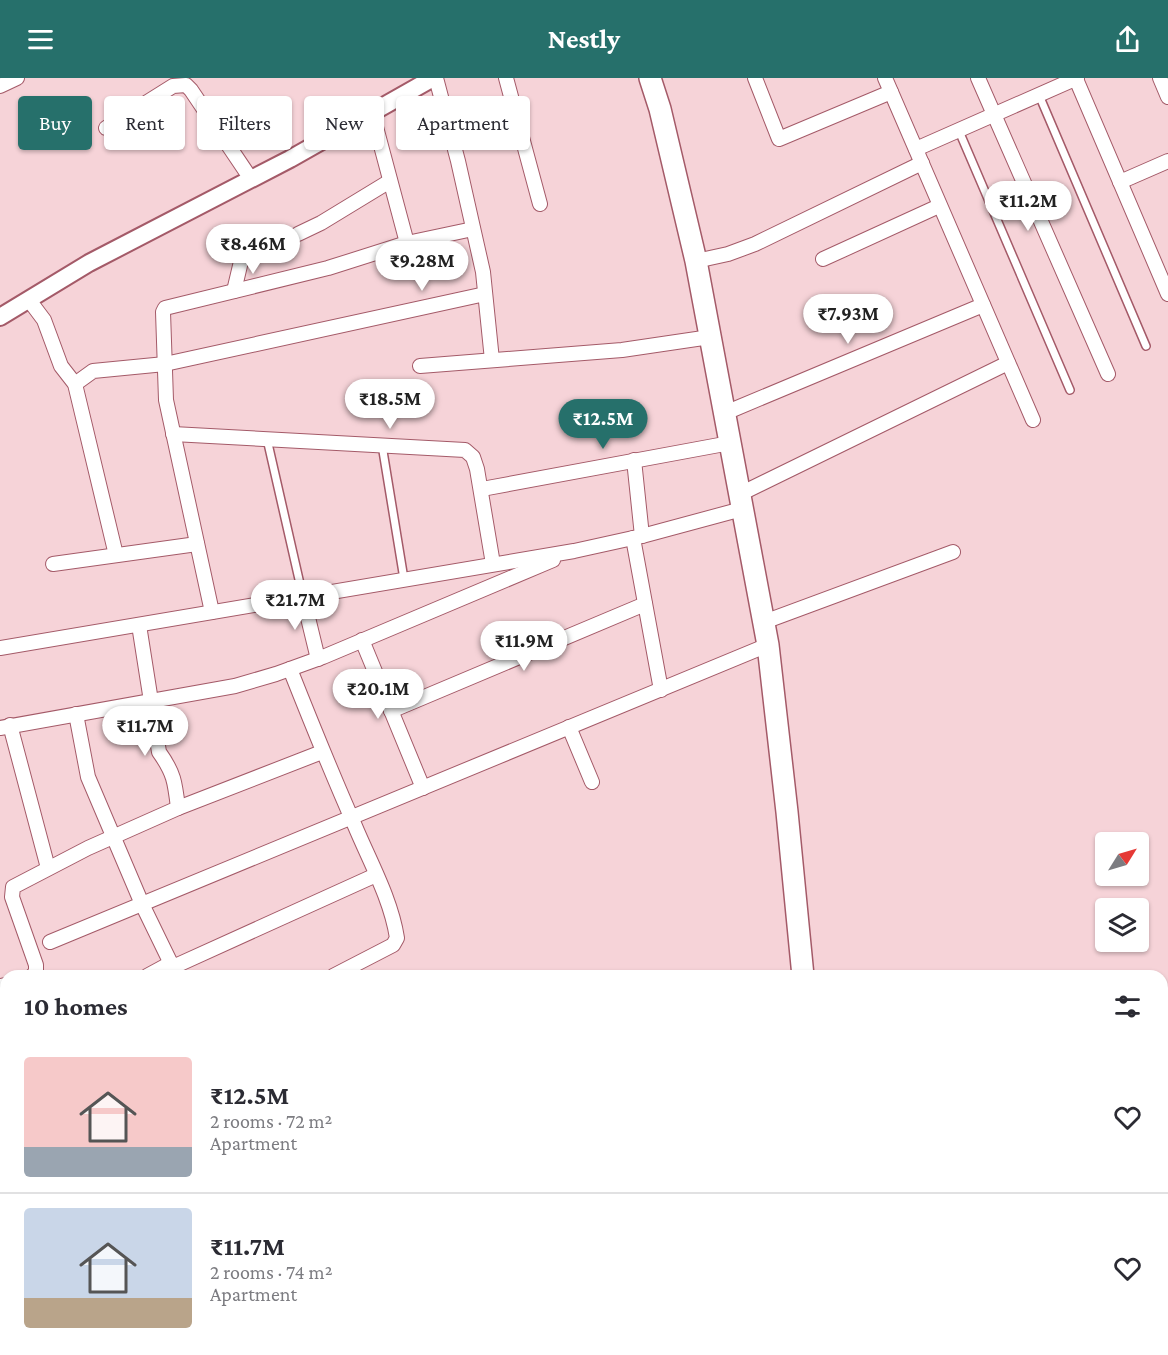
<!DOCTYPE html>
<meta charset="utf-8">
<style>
:root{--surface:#fff;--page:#f7f7f7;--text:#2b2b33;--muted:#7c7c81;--line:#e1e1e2;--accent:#26706b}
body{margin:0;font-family:"Crimson Pro",serif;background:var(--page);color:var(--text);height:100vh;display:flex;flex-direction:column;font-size:22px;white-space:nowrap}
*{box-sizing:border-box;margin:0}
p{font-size:20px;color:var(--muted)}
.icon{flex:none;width:33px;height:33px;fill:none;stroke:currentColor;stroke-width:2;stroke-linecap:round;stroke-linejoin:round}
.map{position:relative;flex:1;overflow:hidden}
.details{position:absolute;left:0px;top:892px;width:1168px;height:386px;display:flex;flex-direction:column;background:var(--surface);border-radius:18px 18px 0 0;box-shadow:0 2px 4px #0004}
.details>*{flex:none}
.hud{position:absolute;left:18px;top:18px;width:600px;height:54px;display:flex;gap:12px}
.needle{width:39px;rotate:53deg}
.tools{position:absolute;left:1095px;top:754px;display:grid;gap:12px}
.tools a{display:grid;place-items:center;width:54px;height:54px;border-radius:6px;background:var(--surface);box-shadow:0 2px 4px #0004;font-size:30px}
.price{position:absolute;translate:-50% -51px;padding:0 14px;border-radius:21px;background:#fff;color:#222;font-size:20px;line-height:39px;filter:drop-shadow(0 2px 3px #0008)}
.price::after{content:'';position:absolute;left:50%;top:36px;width:18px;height:14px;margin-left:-9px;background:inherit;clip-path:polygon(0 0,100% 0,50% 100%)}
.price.on{background:var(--accent);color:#fff}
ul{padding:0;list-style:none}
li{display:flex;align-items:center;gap:18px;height:150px;padding:0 24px}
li+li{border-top:2px solid var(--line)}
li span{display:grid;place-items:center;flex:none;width:168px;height:120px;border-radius:6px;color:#555}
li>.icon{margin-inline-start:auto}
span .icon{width:72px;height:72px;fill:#fffc;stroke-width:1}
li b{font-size:26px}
h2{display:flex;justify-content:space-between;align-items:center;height:72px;padding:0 24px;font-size:26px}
.chip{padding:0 21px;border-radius:6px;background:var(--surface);box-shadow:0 2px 4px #0004;font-size:21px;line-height:54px}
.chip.on{background:var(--accent);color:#fff}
header{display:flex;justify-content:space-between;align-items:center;height:78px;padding:0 24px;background:var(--accent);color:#fff;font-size:27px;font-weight:700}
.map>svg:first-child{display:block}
</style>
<header><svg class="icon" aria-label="menu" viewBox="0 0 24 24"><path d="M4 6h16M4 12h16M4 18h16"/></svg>Nestly<svg class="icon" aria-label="share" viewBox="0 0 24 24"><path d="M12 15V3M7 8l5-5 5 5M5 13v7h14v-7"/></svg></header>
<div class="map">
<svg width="1168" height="1277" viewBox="0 0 1168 1277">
<rect width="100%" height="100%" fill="#f6d3d8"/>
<!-- building -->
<g fill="#e29abd" stroke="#b57093" stroke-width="1.5">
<polygon points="1162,1115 1168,1115 1168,1142 1162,1143"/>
<rect x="1162" y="1221" width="6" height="28"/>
<polygon points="1126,1272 1156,1272 1157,1277 1127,1277"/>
</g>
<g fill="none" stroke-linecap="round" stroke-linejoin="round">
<defs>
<g id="service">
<polyline points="1039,17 1146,268"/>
<polyline points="959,53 1070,312"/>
<polyline points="267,361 303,519"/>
<polyline points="382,367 404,501"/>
</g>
<g id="minor">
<polyline points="436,0 458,83 483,194 492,282"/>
<polyline points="506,0 540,126"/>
<polyline points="755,0 779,61 891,14"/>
<polyline points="885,0 1033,342"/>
<polyline points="978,0 1108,296"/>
<polyline points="1160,0 1168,19"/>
<polyline points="1076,1 1168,216"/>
<polyline points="0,8 17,0"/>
<polyline points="372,34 407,165"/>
<polyline points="106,50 173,8 186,7 191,12 251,101"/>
<polyline points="916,71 1077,0"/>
<polyline points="1120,104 1168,83"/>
<polyline points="298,156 321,145 390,103"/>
<polyline points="823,181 939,128"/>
<polyline points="696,183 728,176 755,166 922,85"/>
<polyline points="234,213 243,175"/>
<polyline points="29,222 44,242 61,288 75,306 116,477"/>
<polyline points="420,288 622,272 710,259"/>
<polyline points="75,306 93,293 165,286 485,216"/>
<polyline points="725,335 983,227"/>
<polyline points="173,356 465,372 473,379 477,391 493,486"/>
<polyline points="634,382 642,458"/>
<polyline points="482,411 730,365"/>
<polyline points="740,416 1008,285"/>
<polyline points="633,460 661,612"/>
<polyline points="53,486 197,466"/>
<polyline points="303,519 318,581"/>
<polyline points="212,534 166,322 163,234 165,230 328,190 407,165 473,151"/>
<polyline points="764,544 953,474"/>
<polyline points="362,562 423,710"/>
<polyline points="0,570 574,473 642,458 742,431"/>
<path d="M 290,591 C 311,644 332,696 355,748 C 370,784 391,821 397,860 L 393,867 L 333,898"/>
<polyline points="391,633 645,526"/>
<polyline points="76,636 88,699 142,826 177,898"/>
<polyline points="10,647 48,790"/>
<polyline points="569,649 592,704"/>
<polyline points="0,650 235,608 276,596 323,579 553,482"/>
<polyline points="178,730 322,674"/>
<polyline points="50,864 768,567"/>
<polyline points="173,889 376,797"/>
<path d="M 32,898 L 36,894 L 36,887 L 12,819 L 13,809 L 88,770 L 178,730 C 175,704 174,695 159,674 L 139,547"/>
<polyline points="147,898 171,885"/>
<polyline points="0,908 6,907"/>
<polyline points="0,976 6,974"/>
<polyline points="0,1040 6,1039"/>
<polyline points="1162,1096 1168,1096"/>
<polyline points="0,1122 6,1120"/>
<polyline points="0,1192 6,1190"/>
<polyline points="0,1271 6,1269"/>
<polyline points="1106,1272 1107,1277"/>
</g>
<polyline id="tertiary" points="0,239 89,185 290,81 433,0"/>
<g id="primary">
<polyline points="650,0 660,31 696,183 768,567 787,734 803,898"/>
<polyline points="833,1272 833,1277"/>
</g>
</defs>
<!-- service casing -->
<use href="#service" stroke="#a45a68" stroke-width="10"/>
<!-- minor casing -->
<use href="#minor" stroke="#a45a68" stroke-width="16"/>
<!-- tertiary casing -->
<use href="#tertiary" stroke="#a45a68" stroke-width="20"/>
<!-- primary casing -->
<use href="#primary" stroke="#a45a68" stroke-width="24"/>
<!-- service -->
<use href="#service" stroke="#fff" stroke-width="7"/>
<!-- minor -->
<use href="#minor" stroke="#fff" stroke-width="14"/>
<!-- tertiary -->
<use href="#tertiary" stroke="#fff" stroke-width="16"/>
<!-- primary -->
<use href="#primary" stroke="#fff" stroke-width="21"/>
</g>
</svg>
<div class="tools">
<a><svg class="needle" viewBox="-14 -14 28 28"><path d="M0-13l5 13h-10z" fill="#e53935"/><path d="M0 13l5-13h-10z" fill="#7c7c81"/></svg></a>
<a><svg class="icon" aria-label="layers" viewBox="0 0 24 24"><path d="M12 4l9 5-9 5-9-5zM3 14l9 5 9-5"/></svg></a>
</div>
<b class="price" style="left:1028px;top:154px">₹11.2M</b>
<b class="price" style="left:253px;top:197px">₹8.46M</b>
<b class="price" style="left:422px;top:214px">₹9.28M</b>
<b class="price" style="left:848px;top:267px">₹7.93M</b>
<b class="price" style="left:390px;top:352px">₹18.5M</b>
<b class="price on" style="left:603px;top:372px">₹12.5M</b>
<b class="price" style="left:295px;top:553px">₹21.7M</b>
<b class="price" style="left:524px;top:594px">₹11.9M</b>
<b class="price" style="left:378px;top:642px">₹20.1M</b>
<b class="price" style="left:145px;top:679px">₹11.7M</b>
<div class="hud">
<a class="chip on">Buy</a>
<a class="chip">Rent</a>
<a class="chip">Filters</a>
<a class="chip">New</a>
<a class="chip">Apartment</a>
</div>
<section class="details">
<h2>10 homes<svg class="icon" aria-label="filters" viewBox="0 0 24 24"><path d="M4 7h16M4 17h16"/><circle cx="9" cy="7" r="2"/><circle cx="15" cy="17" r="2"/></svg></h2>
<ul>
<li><span style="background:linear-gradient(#f6c9c9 75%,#9aa5b1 0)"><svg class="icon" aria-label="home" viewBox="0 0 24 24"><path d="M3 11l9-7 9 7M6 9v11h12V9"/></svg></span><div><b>₹12.5M</b><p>2 rooms · 72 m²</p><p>Apartment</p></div><svg class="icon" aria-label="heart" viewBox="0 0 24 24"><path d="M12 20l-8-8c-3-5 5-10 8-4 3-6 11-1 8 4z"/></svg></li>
<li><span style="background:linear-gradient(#c9d6e8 75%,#b9a48a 0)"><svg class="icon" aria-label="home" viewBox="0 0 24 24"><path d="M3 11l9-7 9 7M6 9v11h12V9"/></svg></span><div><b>₹11.7M</b><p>2 rooms · 74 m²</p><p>Apartment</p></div><svg class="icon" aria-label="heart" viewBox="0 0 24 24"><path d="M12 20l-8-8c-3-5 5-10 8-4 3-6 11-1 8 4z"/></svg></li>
</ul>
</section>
</div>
